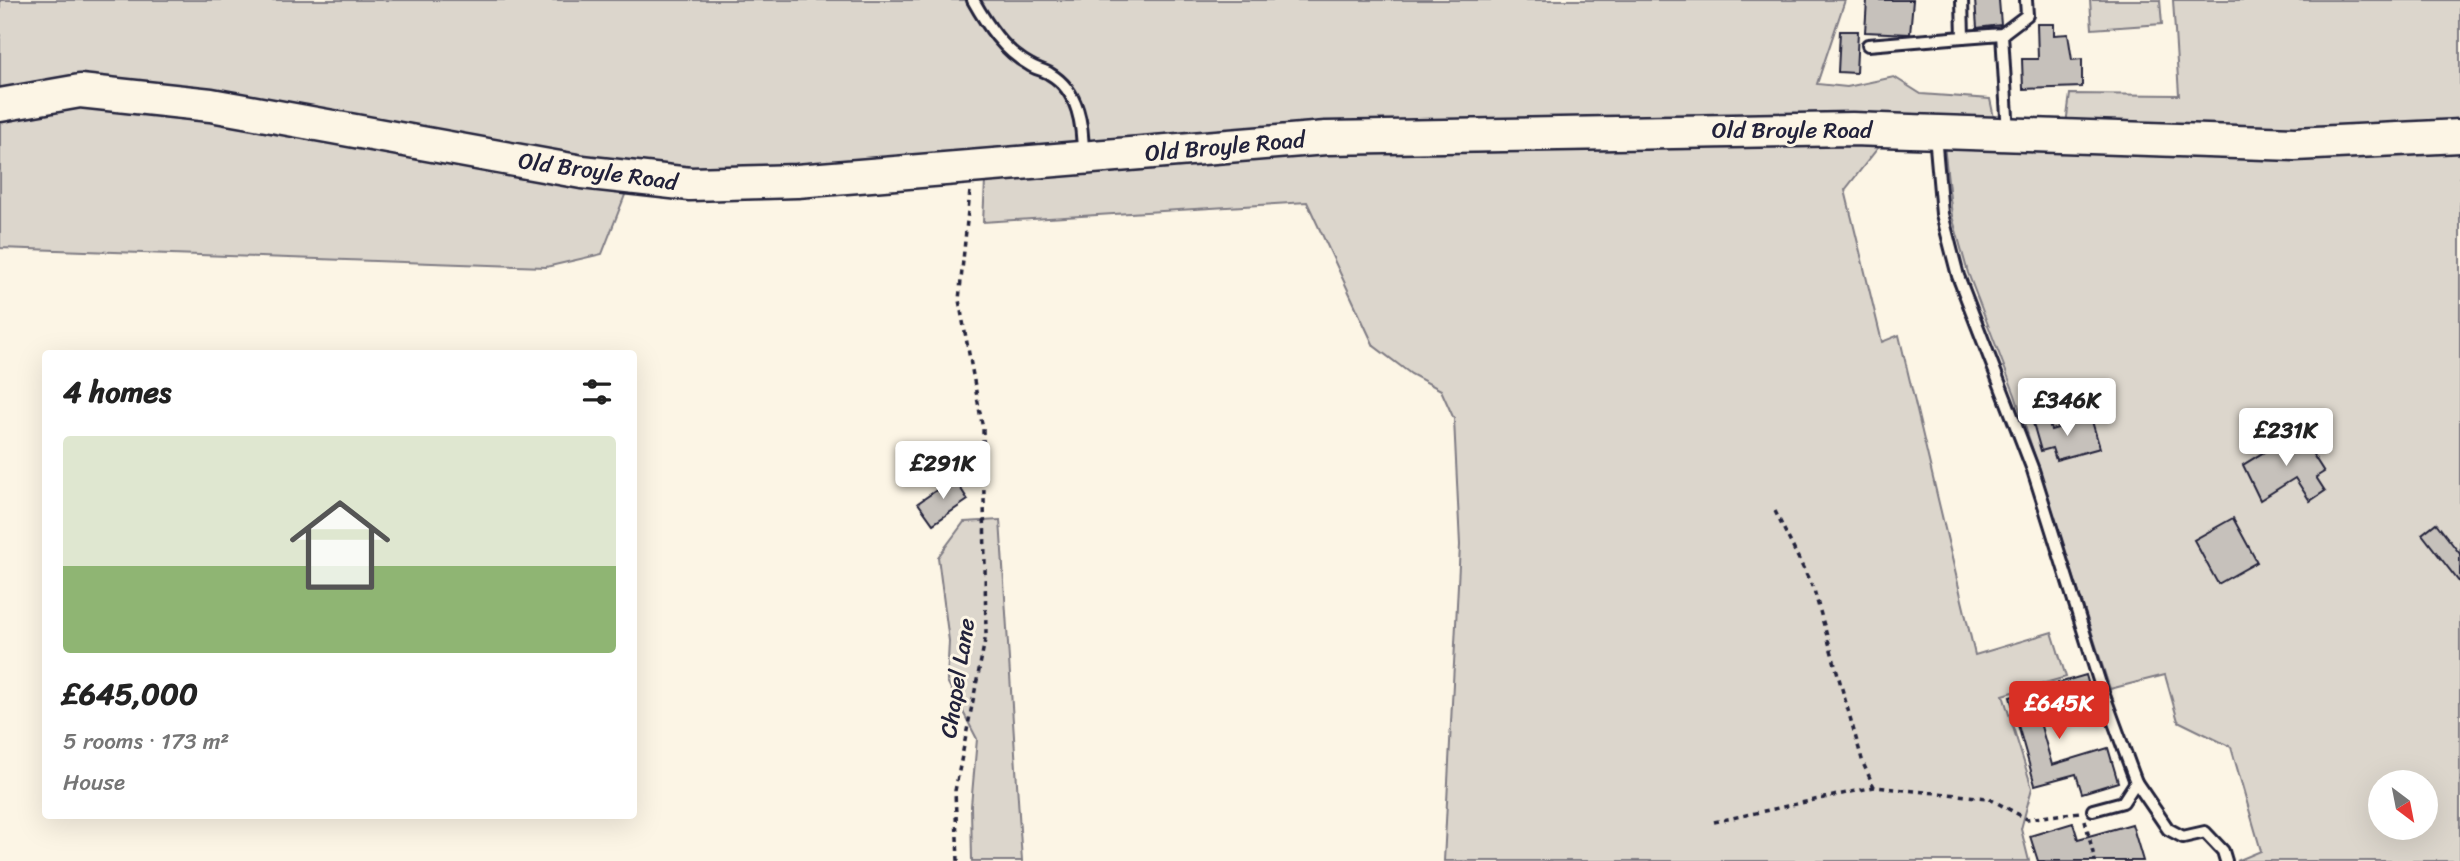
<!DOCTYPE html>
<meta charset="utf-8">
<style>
:root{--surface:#fff;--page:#f6f6f6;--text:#222;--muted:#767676;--line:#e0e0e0;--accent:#d93025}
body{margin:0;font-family:Sriracha,sans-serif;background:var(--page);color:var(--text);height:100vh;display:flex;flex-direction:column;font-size:26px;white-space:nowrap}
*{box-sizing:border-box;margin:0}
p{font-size:23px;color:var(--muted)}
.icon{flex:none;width:38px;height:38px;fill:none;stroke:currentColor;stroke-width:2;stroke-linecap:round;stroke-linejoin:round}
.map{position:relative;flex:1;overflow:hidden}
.panel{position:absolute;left:42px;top:350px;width:595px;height:469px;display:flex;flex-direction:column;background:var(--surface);border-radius:7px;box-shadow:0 7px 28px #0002}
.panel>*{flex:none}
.needle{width:46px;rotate:148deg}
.buttons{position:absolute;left:2368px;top:770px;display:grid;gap:14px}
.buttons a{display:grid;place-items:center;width:70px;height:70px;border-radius:50%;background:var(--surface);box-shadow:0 7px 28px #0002;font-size:35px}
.price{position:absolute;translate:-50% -60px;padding:0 16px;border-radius:7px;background:#fff;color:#222;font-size:23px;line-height:46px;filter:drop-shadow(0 2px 4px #0008)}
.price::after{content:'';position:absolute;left:50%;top:42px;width:21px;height:16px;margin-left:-10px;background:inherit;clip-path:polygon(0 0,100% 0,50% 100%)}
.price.on{background:var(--accent);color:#fff}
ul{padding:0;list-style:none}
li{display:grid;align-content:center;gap:14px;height:371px;padding:0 21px}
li+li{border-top:2px solid var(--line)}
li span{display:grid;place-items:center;height:217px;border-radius:7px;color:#555}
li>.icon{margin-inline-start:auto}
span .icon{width:126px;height:126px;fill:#fffc;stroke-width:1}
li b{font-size:30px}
h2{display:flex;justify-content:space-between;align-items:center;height:84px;padding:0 21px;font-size:30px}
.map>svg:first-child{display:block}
</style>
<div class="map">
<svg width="2460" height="861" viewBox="0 0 2460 861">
<rect width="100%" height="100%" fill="#fcf5e5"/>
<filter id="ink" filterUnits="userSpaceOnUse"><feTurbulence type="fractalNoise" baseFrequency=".0143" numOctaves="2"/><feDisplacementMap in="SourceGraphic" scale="14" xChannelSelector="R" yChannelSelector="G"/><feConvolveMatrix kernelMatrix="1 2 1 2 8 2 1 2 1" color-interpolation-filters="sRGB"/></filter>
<g filter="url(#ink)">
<!-- green -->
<g fill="#dcd6cc" stroke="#7f7c84" stroke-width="2" fill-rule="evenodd">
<path d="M 0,0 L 1845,0 L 1817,84 L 1847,87 L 1894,77 L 1921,94 L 1990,99 L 2000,146 L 2063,147 L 2070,94 L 2179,95 L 2173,0 L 2460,0 L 2460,861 L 2237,861 L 2261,851 L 2231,747 L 2178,721 L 2165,675 L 2110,689 L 2015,395 L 1968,273 L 1952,216 L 1944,145 L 1881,144 L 1845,190 L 1882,342 L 1899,335 L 1975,655 L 2052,632 L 2066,677 L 2003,695 L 2032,788 L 2021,829 L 2029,861 L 1444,861 L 1460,545 L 1454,419 L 1441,390 L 1411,374 L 1374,346 L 1307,202 L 983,222 L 986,161 L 634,172 L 602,254 L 546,267 L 0,248 ZM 2380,782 L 2426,782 L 2426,828 L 2380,828 Z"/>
<polygon points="2090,0 2160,0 2162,24 2092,29"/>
<polygon points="1000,520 1022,861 972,861 971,806 977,739 947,681 949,641 938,557 964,522"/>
</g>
<!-- building -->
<g fill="#c6c1bb" stroke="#22223b" stroke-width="2">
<polygon points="1867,0 1913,0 1910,34 1865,32"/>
<polygon points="1975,0 1999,0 2001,25 1977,28"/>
<polygon points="2037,24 2054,24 2054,35 2068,34 2072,60 2082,59 2082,87 2023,89 2022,59 2038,59"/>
<polygon points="1840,31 1858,31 1856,73 1838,72"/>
<polygon points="2091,418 2100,448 2056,460 2052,448 2041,451 2033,423 2048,419 2051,430"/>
<polygon points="2298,431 2324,472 2316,477 2325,491 2310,501 2295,478 2260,500 2243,465"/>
<polygon points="954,478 968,500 933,524 918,503"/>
<polygon points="2233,518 2257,562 2218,584 2194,540"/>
<polygon points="2436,523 2460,554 2460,583 2422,534"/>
<polygon points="2086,675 2090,689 2035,705 2052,765 2108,748 2118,782 2082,793 2076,774 2035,785 2010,697"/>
<polygon points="2073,823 2078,839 2132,824 2143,861 2038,861 2030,836"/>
</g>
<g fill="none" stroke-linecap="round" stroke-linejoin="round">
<defs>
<g id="lane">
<path d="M 973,0 C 987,25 1004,51 1030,65 C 1036,69 1044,70 1050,74 C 1079,91 1083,126 1083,156"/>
<polyline points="2002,34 2008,133"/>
<polyline points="1963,37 2002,34 2027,15 2026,0"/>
<polyline points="1868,45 1963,37 1962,0"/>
<polyline points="1935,135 1942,214 1958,276 2033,470 2102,690 2136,782 2123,802 2093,810"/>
<polyline points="2136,782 2168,829 2183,837 2205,832 2223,851 2226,861"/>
</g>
<polyline id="secondary" points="0,105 80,91 211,105 582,172 690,184 797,181 1326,138 1852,129 2295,144 2460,136"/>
</defs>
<!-- lane casing -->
<use href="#lane" stroke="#22223b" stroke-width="16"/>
<!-- secondary casing -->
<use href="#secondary" stroke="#22223b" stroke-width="37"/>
<!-- path -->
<g stroke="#22223b" stroke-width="3.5" stroke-dasharray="5 5" stroke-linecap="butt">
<polyline points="1775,511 1814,590 1863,763 1874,787"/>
<polyline points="2085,820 2095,861"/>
<polyline points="1714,822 1874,787 1988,798 2027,819 2080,812"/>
<polyline points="958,861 955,791 986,635 983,429 959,300 970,191"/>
</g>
<!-- lane -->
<use href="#lane" stroke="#fcf5e5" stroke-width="10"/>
<!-- secondary -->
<use href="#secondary" stroke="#fcf5e5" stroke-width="32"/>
</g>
</g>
<g text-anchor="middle" stroke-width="6" stroke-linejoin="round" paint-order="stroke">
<!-- street labels -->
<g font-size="23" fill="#22223b" stroke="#fcf5e5">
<text x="1792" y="138">Old Broyle Road</text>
<text transform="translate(1225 146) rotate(-5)" y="8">Old Broyle Road</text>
<text transform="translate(598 171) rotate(8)" y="8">Old Broyle Road</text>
<text transform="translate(957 678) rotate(-81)" y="8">Chapel Lane</text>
</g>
</g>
</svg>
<div class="buttons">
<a><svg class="needle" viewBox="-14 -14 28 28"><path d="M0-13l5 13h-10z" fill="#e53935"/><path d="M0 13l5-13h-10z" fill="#767676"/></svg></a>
</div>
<b class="price" style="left:2067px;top:438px">£346K</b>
<b class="price" style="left:2286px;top:468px">£231K</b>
<b class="price" style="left:943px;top:501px">£291K</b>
<b class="price on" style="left:2059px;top:741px">£645K</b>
<section class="panel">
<h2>4 homes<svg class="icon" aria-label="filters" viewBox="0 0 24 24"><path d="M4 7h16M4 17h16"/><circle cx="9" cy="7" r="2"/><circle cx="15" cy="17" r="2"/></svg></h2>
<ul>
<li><span style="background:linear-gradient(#dfe7d0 60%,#8fb573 0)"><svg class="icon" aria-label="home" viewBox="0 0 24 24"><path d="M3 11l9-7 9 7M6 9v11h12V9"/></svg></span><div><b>£645,000</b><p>5 rooms · 173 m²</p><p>House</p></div></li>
</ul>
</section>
</div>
